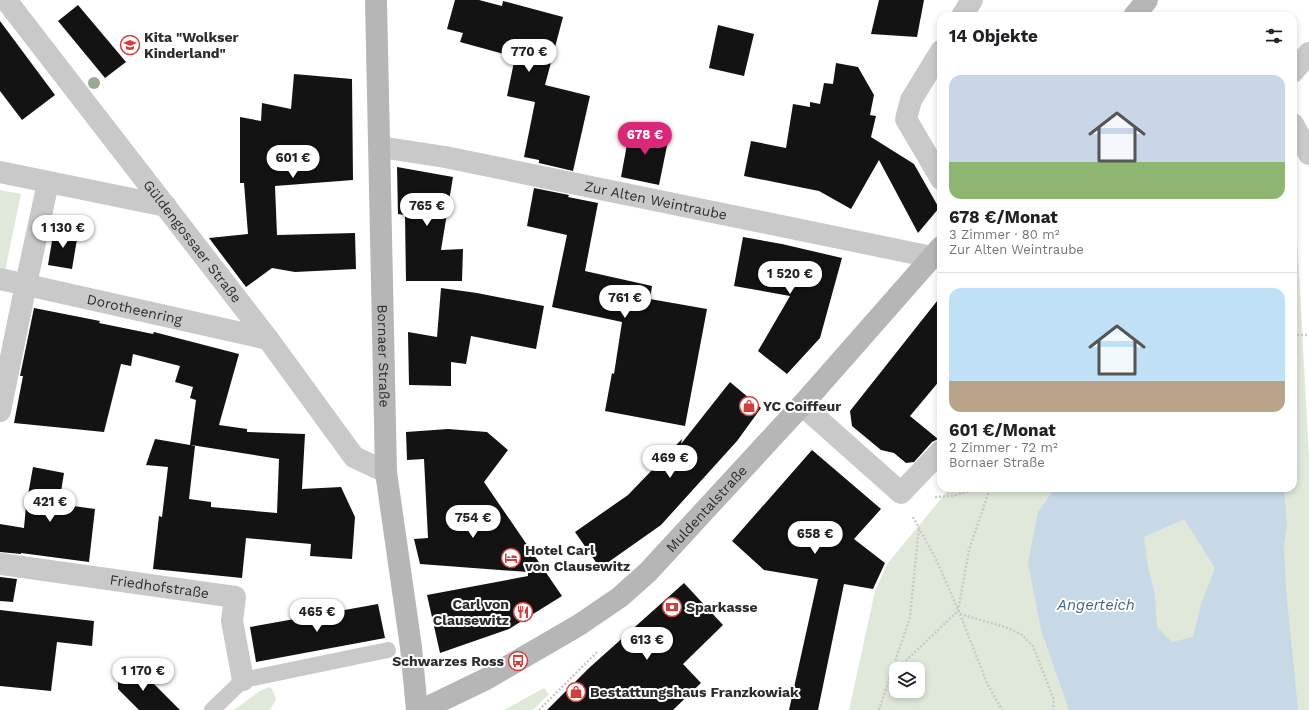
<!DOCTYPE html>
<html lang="de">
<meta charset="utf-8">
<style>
:root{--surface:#fff;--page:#f2f2f2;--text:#202124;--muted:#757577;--line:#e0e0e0;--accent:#db2777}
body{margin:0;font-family:"Work Sans",sans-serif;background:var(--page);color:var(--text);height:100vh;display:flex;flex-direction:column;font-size:15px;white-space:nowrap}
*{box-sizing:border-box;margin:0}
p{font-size:13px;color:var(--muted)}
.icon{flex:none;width:22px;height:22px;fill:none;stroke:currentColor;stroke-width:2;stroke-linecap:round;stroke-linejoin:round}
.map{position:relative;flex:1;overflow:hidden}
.drawer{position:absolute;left:937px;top:12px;width:360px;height:480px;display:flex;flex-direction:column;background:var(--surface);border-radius:12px;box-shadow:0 2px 6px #0003}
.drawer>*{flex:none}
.fabs{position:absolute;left:889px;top:662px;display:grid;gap:8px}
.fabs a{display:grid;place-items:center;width:36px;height:36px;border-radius:8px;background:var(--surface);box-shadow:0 2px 6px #0003;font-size:20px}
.price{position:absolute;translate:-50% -34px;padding:0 9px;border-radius:14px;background:#fff;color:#222;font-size:13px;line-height:26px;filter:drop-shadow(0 1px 2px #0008)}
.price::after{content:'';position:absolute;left:50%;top:24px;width:12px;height:9px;margin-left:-6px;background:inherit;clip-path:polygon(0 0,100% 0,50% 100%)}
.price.current{background:var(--accent);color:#fff}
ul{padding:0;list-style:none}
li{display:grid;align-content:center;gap:8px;height:212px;padding:0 12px}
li+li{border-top:1px solid var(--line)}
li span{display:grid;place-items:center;height:124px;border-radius:12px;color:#555}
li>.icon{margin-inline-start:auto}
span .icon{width:72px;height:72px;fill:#fffc;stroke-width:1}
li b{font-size:17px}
h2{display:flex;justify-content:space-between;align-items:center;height:48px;padding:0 12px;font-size:17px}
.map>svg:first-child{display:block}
</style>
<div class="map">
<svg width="1309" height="710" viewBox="0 0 1309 710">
<rect width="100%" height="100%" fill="#fff"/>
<!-- green -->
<g fill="#e0e8da" fill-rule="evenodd">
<polygon points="0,190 21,194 5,271 0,270"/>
<path d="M 1293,201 L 1295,201 L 1309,457 L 1309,710 L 849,710 L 875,591 L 887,564 L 950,488 L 1293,488 ZM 896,669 L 918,669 L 918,691 L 896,691 Z"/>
<polygon points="269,687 272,689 276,699 270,710 234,710 258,692"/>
<polygon points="544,688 549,694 533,710 504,710"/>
</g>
<!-- water -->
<path fill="#c7d8e7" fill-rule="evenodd" d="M 1055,488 L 1284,488 L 1287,525 L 1284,545 L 1286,590 L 1298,710 L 1069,710 L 1041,630 L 1028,563 L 1038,512 ZM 1184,519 L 1215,568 L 1201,604 L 1193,637 L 1172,642 L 1157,627 L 1155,595 L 1148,568 L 1144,537 Z"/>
<!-- building -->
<g fill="#131313" fill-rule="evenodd">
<polygon points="455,0 479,0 502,6 503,1 563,17 545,85 590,96 573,171 539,163 539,160 524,157 535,102 507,96 515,57 460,42 463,33 447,29"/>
<polygon points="879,0 924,0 917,37 871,34"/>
<polygon points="78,5 126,62 105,78 58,21"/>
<polygon points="0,21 55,95 22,120 0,91"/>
<polygon points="718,25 754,34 744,76 709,68"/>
<polygon points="836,63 858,67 874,95 870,115 876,116 871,137 914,164 939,208 918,233 879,160 851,209 819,191 744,176 751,141 786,148 793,104 810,107 810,102 820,104 824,83 833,84"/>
<polygon points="294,74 352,79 353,180 275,186 277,235 355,233 356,269 295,272 272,268 246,287 209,238 248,234 244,183 240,183 240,117 261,121 262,103 291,109"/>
<polygon points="630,128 669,136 659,185 621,177"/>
<polygon points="397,167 453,177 441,250 463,249 462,281 406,281 405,215 398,214"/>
<polygon points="534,188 569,195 568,197 598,203 585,271 652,286 650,299 707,309 685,426 605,411 612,373 614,374 622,322 552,307 567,235 527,226"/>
<polygon points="54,229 78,233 72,269 48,265"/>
<polygon points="743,237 782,244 842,258 820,338 787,374 758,351 790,296 734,286"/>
<polygon points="441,288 477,293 544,306 536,349 471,336 466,364 451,362 451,386 409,385 408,332 437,337"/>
<polygon points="941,296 941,379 910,416 938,439 932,442 914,462 906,463 894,453 881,450 852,426 850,411"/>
<path d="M 34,308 L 100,321 L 99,323 L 153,334 L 154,332 L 239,354 L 219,425 L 247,429 L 247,432 L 305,434 L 302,489 L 341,487 L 355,517 L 352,559 L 310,556 L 311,544 L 246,538 L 242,578 L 153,569 L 159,516 L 162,517 L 168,467 L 146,465 L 155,439 L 190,445 L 196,400 L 190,398 L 193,387 L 175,382 L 180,366 L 133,354 L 131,366 L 121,364 L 104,432 L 14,423 L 23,376 L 20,376 ZM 191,445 L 279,459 L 277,513 L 211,507 L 211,502 L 189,499 L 195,446 Z"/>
<polygon points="730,382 761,408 737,441 661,525 600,568 575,532 628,495 682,439 681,444"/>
<polygon points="448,429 487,432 508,450 484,482 562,596 509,629 440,653 427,595 528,576 528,572 420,564 414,539 428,538 424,459 407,460 406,432"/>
<polygon points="812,450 881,509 854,539 885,563 873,589 844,584 818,710 789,710 818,579 764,570 732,541"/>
<polygon points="33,467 64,473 59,504 95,509 89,562 21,553 21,554 0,552 0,524 24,528 26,506"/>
<polygon points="0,577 17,579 13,602 0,601"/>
<polygon points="684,583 723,625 683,664 701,683 673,710 547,710 589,668"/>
<polygon points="378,604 385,638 256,662 250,627"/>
<polygon points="0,610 94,621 92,646 57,642 51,691 0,686"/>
<polygon points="129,668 138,668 180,710 139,710 118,689 118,679"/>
</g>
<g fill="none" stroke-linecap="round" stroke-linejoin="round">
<!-- path -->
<g stroke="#c9c9c9" stroke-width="2.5" stroke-dasharray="2 2" stroke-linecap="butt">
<polyline points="1293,335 1309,335"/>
<polyline points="935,497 952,496 979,488"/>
<polyline points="913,517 935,557 960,614 987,683 1002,710"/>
<polyline points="960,614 1008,628 1022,635 1033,646 1054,700 1053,710"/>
<polyline points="897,669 958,611 969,550 990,488"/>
<polyline points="539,710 597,652"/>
<polyline points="879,710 910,617 919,527"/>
</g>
<!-- service -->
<polyline stroke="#c9c9c9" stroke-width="16" points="212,710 243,680 388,650"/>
<!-- minor -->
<g stroke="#c9c9c9" stroke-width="22">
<path id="s1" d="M 6,0 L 268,339 L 354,457 L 386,472"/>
<polyline points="962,16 972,0"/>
<polyline points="941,51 911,100 906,119 941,179"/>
<polyline points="1293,72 1309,53"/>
<polyline points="1293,124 1309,154"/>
<path id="s2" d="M 380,147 L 445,157 L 932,257"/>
<polyline points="0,172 166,206"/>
<path id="s3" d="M 0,279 L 268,339"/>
<polyline points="802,405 901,493 941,451"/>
<polyline points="0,411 26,284 48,183"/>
<path id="s4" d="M 0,564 L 235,597 L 232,621 L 243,680"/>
</g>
<!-- secondary -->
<g stroke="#b6b6b6" stroke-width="22">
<path id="s5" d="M 376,0 L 386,472 L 411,647 L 417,710"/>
<polyline points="1134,16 1147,0"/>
<path id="s6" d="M 422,710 L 486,679 L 579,625 L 620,597 L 648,572 L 802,405 L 941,247"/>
</g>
</g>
<!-- trees -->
<circle fill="#9ca995" cx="94" cy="83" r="6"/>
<!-- icons -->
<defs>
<symbol id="school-ring" viewBox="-11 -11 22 22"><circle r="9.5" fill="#fff" stroke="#d43f3c" stroke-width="1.5"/><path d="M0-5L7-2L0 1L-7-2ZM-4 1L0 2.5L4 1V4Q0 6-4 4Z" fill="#d43f3c"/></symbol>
<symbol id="shop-ring" viewBox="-11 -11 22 22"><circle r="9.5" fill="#fff" stroke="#d43f3c" stroke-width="1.5"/><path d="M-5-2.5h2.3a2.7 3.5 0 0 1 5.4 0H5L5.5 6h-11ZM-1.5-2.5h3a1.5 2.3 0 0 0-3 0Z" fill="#d43f3c"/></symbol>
<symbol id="hotel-ring" viewBox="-11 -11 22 22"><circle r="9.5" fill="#fff" stroke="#d43f3c" stroke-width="1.5"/><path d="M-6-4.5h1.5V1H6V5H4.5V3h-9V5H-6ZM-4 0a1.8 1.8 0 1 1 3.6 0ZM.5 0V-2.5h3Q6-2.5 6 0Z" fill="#d43f3c"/></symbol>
<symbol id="bank-ring" viewBox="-11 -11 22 22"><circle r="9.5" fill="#fff" stroke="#d43f3c" stroke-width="1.5"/><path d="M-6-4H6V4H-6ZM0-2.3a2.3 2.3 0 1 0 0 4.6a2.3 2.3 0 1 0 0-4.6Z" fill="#d43f3c"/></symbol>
<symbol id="restaurant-ring" viewBox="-11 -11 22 22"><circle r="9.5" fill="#fff" stroke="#d43f3c" stroke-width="1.5"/><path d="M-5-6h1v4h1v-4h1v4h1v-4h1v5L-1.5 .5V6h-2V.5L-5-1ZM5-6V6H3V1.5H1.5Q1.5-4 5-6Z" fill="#d43f3c"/></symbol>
<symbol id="bus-ring" viewBox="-11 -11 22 22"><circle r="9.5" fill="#fff" stroke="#d43f3c" stroke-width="1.5"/><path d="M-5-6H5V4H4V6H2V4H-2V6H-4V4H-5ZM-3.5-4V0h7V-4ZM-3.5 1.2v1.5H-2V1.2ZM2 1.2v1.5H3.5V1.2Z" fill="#d43f3c"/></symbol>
</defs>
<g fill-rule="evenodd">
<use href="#school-ring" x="119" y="34" width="22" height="22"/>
<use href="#shop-ring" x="738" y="395" width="22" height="22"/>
<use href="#hotel-ring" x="500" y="547" width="22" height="22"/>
<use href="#bank-ring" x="661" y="596" width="22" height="22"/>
<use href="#restaurant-ring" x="512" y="601" width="22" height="22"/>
<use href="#bus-ring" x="507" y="650" width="22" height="22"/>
<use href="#shop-ring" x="565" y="681" width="22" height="22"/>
</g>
<g text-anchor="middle" stroke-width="4" stroke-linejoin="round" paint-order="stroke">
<!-- poi labels -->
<g font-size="14" font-weight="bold" fill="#2c2c2c" stroke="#fff" text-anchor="start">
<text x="144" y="42">Kita "Wolkser<tspan x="144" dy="16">Kinderland"</tspan></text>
<text x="763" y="411">YC Coiffeur</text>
<text x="525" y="555">Hotel Carl<tspan x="525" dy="16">von Clausewitz</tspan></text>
<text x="509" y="609" text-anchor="end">Carl von<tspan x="509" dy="16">Clausewitz</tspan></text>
<text x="686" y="612">Sparkasse</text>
<text x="504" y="666" text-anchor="end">Schwarzes Ross</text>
<text x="590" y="697">Bestattungshaus Franzkowiak</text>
</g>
<!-- street labels -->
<g font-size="14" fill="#2c2c2c" stroke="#fff">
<text dy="5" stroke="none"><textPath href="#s2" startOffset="281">Zur Alten Weintraube</textPath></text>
<text dy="5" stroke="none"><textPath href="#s1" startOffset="305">Güldengossaer Straße</textPath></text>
<text dy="5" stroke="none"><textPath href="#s3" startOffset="138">Dorotheenring</textPath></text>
<text dy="5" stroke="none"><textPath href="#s5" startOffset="356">Bornaer Straße</textPath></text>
<text dy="5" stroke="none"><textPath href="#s6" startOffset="352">Muldentalstraße</textPath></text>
<text dy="5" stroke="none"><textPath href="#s4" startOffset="161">Friedhofstraße</textPath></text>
</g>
<!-- water labels -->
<g font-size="15" font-style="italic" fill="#426585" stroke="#fff">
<text x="1096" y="610">Angerteich</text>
</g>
</g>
</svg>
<div class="fabs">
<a><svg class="icon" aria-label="layers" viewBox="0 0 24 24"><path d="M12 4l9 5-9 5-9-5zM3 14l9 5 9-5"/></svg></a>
</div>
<b class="price" style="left:529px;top:73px">770 €</b>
<b class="price current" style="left:645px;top:156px">678 €</b>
<b class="price" style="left:293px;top:179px">601 €</b>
<b class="price" style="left:427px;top:227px">765 €</b>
<b class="price" style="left:63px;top:249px">1 130 €</b>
<b class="price" style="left:790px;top:295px">1 520 €</b>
<b class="price" style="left:625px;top:319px">761 €</b>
<b class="price" style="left:670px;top:479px">469 €</b>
<b class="price" style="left:50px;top:523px">421 €</b>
<b class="price" style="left:473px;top:539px">754 €</b>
<b class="price" style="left:815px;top:555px">658 €</b>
<b class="price" style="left:317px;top:633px">465 €</b>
<b class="price" style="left:647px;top:661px">613 €</b>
<b class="price" style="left:143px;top:692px">1 170 €</b>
<section class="drawer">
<h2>14 Objekte<svg class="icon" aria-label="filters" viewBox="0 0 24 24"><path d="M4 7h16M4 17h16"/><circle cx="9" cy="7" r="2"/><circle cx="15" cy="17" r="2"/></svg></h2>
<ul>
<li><span style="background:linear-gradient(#c9d6e8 70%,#8fb573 0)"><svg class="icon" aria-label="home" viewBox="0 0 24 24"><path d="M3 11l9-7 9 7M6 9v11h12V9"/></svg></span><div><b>678 €/Monat</b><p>3 Zimmer · 80 m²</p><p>Zur Alten Weintraube</p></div></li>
<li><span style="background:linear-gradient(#bfe0f5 75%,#b9a48a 0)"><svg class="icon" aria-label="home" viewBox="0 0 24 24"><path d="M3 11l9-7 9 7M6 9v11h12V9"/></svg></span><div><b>601 €/Monat</b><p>2 Zimmer · 72 m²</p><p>Bornaer Straße</p></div></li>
</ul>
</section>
</div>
